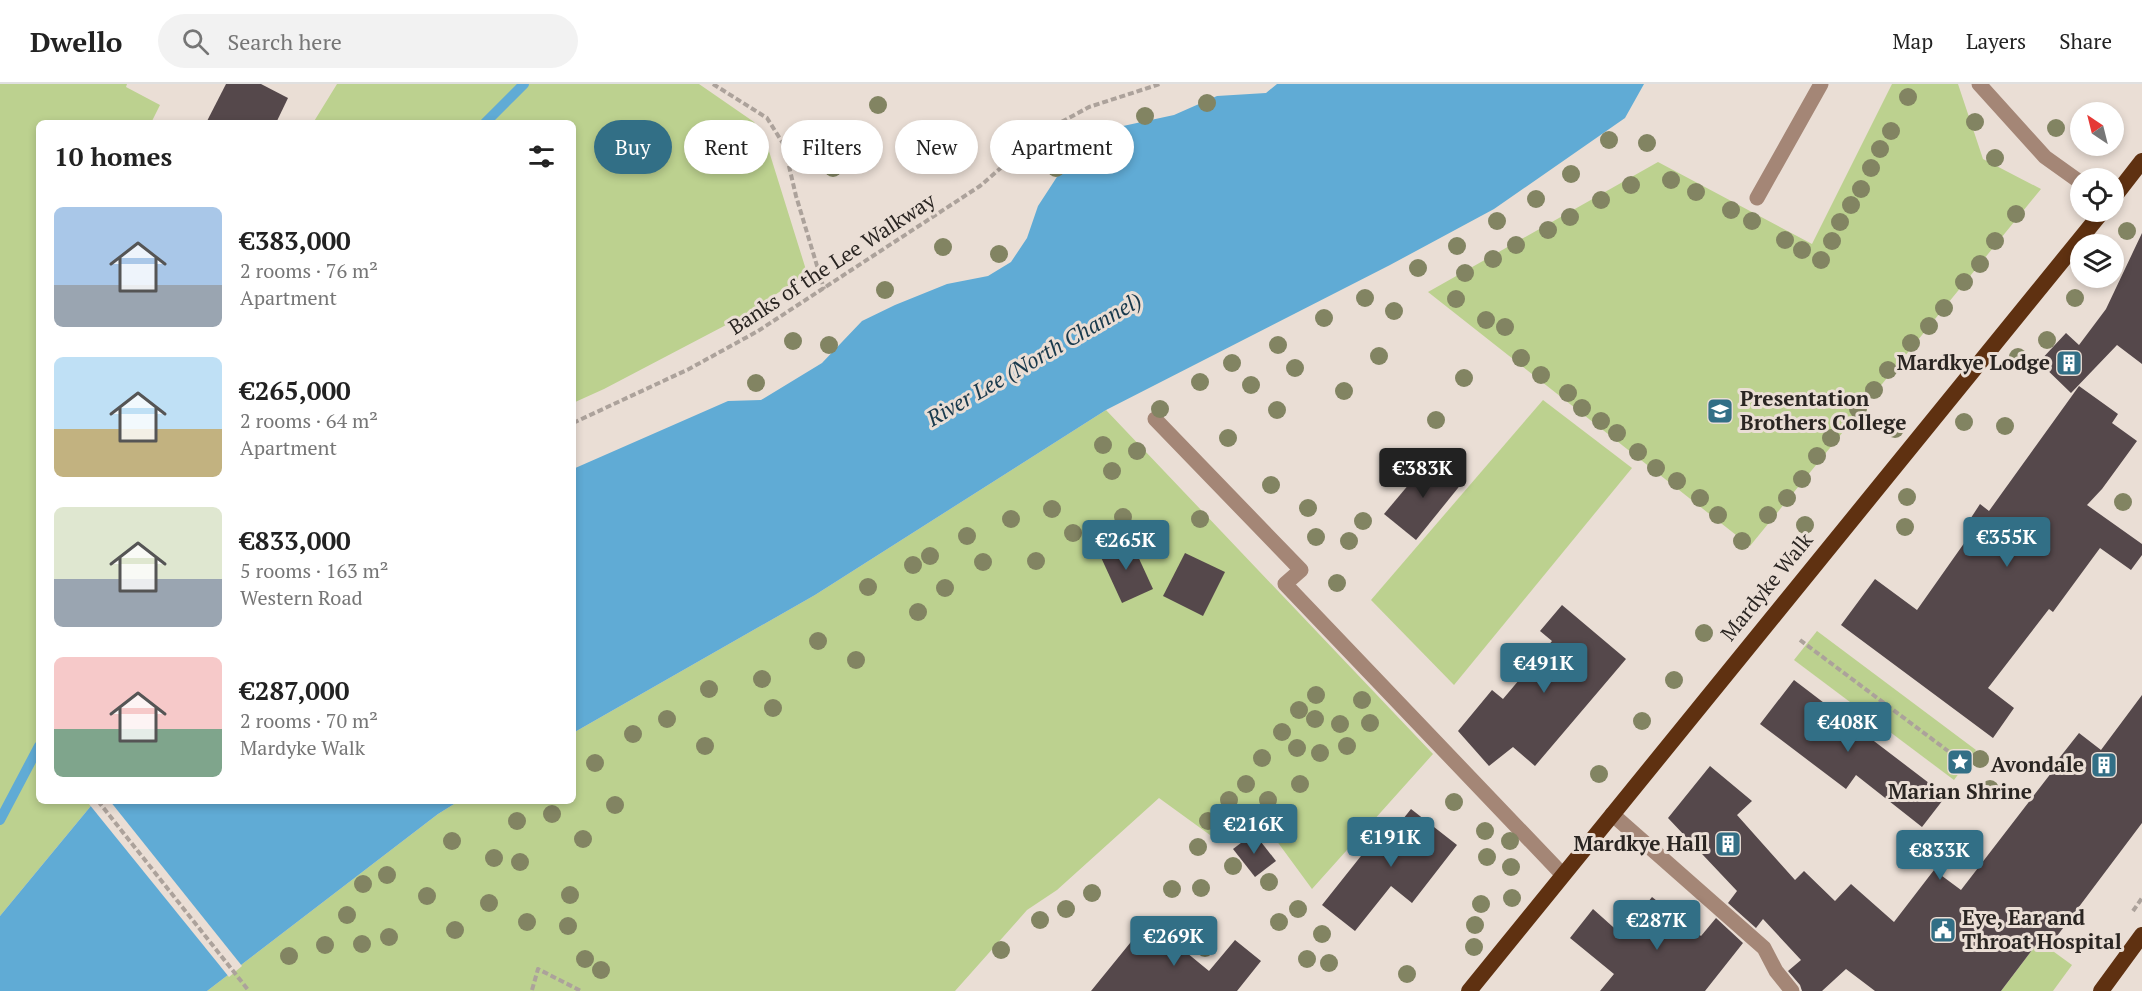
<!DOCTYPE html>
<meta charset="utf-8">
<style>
:root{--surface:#fff;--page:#f2f2f2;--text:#222;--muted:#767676;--line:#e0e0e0;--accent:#326f86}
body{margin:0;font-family:"PT Serif",serif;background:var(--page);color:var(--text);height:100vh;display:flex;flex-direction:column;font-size:22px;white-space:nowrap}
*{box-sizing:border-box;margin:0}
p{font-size:20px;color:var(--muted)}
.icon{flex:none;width:33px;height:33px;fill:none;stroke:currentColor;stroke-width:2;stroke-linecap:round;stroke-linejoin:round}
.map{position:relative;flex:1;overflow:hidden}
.details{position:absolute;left:36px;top:36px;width:540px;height:684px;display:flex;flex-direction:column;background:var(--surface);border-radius:9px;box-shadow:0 3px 9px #0003}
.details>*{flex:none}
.guide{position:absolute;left:594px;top:36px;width:570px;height:54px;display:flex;gap:12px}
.needle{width:39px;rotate:325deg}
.controls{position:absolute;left:2070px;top:18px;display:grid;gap:12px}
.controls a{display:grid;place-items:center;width:54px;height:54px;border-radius:50%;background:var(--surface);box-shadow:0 3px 9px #0003;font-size:30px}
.price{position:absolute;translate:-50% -51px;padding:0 14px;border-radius:6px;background:var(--accent);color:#fff;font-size:20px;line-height:39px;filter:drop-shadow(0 2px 3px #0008)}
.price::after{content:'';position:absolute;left:50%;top:36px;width:18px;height:14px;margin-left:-9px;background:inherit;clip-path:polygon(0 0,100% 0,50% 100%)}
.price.on{background:#222;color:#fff}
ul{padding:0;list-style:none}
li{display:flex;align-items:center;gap:18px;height:150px;padding:0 18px}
li span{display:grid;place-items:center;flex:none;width:168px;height:120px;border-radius:9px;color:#555}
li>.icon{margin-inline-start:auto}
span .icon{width:72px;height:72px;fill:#fffc;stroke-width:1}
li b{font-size:26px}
h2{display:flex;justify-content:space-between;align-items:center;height:72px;padding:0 18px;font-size:26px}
.chip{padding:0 21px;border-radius:27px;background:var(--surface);box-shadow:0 3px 9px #0003;font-size:21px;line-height:54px}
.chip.on{background:var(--accent);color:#fff}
header{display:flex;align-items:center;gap:36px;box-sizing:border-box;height:84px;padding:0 30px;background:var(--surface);border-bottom:2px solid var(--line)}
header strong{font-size:28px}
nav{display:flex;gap:33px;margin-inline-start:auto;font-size:21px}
.search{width:420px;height:54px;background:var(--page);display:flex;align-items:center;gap:15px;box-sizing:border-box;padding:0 21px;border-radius:33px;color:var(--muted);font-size:22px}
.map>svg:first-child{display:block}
</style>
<header>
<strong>Dwello</strong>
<div class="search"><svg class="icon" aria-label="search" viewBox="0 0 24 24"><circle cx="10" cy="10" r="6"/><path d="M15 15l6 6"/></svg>Search here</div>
<nav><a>Map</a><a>Layers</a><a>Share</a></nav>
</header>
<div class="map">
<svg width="2142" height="907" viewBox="0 0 2142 907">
<rect width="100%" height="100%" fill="#eaded5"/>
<!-- green -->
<g fill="#bcd18f">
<polygon points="0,0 127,0 126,3 160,21 151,39 39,39 39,717 95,717 0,832"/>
<polygon points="337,0 699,0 754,38 768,64 807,189 747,230 604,305 573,319 573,39 313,39"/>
<polygon points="1892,0 1958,0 1983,75 2041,105 1750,462 1428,208 1658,78 1812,160"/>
<polygon points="1543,316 1632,384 1454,601 1371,516"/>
<polygon points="1106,326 1433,670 1312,805 1254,726 1221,759 1159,714 1057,806 1027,826 955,907 207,907 438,730 459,717 573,717 573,649 815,511"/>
<polygon points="1817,547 1976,666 1954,696 1794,576"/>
<polygon points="2039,857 2072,881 2053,907 2001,907"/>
</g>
<!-- water -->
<g fill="#60abd5">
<polygon points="1277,0 1644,0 1625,34 1494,125 1390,181 1106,326 815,511 573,649 573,385 728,317 761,316 822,279 862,237 895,221 947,200 988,192 1011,178 1027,154 1038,122 1066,79 1083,65 1094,64 1105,58 1123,42 1174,31 1217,12 1266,9"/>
<polygon points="95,717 459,717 438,730 207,907 0,907 0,832"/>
</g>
<!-- pier -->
<polygon fill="#eaded5" points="91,717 110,717 242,882 229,893 89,720"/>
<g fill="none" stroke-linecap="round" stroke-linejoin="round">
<!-- stream -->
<g stroke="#60abd5" stroke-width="10">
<polyline points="485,39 524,0"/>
<polyline points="0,736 39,662"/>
</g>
</g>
<!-- building -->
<g fill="#55484b">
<polygon points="226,0 261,0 288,14 276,39 206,39"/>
<polygon points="2142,149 2142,280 2117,261 2071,309 2039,278 2066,249 2079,261 2106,225"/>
<polygon points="2079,302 2118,330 2112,339 2137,357 2102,405 2087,421 2142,460 2142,471 2131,486 2100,464 2053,528 2049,525 1988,604 2014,624 1993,654 1841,541 1875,495 1917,526 1972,448 1965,443 1980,420 1989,427"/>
<polygon points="1431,374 1462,399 1416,456 1384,430"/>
<polygon points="1130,455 1153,505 1122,519 1099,469"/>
<polygon points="1185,469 1225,488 1203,532 1163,512"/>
<polygon points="1562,521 1626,575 1535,682 1513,663 1489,682 1458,647 1492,606 1503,615 1552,557 1540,547"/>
<polygon points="1794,596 1946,712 1922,743 1856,691 1846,705 1760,640"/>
<polygon points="2142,611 2142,739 2048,864 2039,857 2001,907 1875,907 1846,885 1822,907 1802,907 1800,901 1788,887 1801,876 1763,835 1756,844 1728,819 1737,807 1668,734 1710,682 1752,717 1737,731 1795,796 1804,787 1835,817 1851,800 1894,838 1934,786 1961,806 2055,684 2053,682 2079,649 2101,666"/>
<polygon points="1411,725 1457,761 1412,819 1391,802 1355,847 1322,821 1388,738 1395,745"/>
<polygon points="1254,749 1276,777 1255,793 1233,765"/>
<polygon points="1652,813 1701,852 1716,834 1743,859 1705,907 1600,907 1614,890 1570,854 1593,825 1622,851"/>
<polygon points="1148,837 1209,887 1235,856 1261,877 1237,907 1091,907"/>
</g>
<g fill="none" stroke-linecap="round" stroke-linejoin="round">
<!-- path -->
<g stroke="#aca29b" stroke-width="4" stroke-dasharray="6 3" stroke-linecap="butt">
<polyline points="713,0 767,34 784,61 796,112 824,205"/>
<polyline points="573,339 689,285 758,247 980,102 1026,62 1056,41 1089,23 1160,0"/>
<polyline points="1800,556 1948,667"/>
<polyline points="98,717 249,907"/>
<polyline points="2133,827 2142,814"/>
<polyline points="532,906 538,885 581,907"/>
</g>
<!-- service -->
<g stroke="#a48676" stroke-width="15">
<polyline points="1979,0 2045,73 2080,98"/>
<polyline points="1757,114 1821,0"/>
<polyline points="1155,335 1301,486 1285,500 1562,790"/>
<polyline points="1612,730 1764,864 1776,887 1792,907"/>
</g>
<!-- trunk -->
<g stroke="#5f3111" stroke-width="16">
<polyline points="2114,113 2142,77"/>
<polyline points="1469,907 2102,128"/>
<polyline points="2101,907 2142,851"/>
</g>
</g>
<!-- trees -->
<g fill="#828462">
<circle cx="1908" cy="13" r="9"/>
<circle cx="1207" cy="19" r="9"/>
<circle cx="878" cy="21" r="9"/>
<circle cx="1145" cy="32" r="9"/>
<circle cx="1975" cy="38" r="9"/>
<circle cx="2056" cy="44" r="9"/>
<circle cx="1891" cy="47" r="9"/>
<circle cx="1107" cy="49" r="9"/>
<circle cx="1609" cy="56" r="9"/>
<circle cx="1647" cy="59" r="9"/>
<circle cx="1880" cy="65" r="9"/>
<circle cx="1995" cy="74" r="9"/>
<circle cx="833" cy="84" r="9"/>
<circle cx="1056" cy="84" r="9"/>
<circle cx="1871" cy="84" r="9"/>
<circle cx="1571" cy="90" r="9"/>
<circle cx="1671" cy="96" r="9"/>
<circle cx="1631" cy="101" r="9"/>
<circle cx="1861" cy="105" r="9"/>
<circle cx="1696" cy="108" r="9"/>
<circle cx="1536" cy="115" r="9"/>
<circle cx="1601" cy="116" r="9"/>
<circle cx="1851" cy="121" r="9"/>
<circle cx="1731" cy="126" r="9"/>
<circle cx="2016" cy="130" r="9"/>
<circle cx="1570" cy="133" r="9"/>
<circle cx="1497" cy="137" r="9"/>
<circle cx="1752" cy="137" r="9"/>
<circle cx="1840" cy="138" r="9"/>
<circle cx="1548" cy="146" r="9"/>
<circle cx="2127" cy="147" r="9"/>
<circle cx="1785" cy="156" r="9"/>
<circle cx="1832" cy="157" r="9"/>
<circle cx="1995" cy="157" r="9"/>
<circle cx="1516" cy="161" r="9"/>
<circle cx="1457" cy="162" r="9"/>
<circle cx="943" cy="163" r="9"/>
<circle cx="1802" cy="166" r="9"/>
<circle cx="999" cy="170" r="9"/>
<circle cx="1493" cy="175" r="9"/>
<circle cx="1821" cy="176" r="9"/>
<circle cx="1980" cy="180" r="9"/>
<circle cx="1418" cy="184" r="9"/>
<circle cx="1465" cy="189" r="9"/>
<circle cx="1964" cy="198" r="9"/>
<circle cx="885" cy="206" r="9"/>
<circle cx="1365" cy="214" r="9"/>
<circle cx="2075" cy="214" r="9"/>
<circle cx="1456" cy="215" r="9"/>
<circle cx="1944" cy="224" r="9"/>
<circle cx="1394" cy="227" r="9"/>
<circle cx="1324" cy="234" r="9"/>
<circle cx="1486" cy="236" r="9"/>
<circle cx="1929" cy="242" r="9"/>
<circle cx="1505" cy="243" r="9"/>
<circle cx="2047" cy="256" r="9"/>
<circle cx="793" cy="257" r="9"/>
<circle cx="1911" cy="259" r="9"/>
<circle cx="829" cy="261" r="9"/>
<circle cx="1278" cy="261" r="9"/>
<circle cx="1379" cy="272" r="9"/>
<circle cx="2018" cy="273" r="9"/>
<circle cx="1521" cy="274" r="9"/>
<circle cx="1232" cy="279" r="9"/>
<circle cx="1295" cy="284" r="9"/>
<circle cx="1888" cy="286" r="9"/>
<circle cx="1541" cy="291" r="9"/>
<circle cx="1464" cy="294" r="9"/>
<circle cx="1200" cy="298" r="9"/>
<circle cx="756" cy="299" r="9"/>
<circle cx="1251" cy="301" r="9"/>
<circle cx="1874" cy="306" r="9"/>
<circle cx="1344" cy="307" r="9"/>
<circle cx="1568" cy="309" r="9"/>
<circle cx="1582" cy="324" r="9"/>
<circle cx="1160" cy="325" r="9"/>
<circle cx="1858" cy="325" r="9"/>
<circle cx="1277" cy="326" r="9"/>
<circle cx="1436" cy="336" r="9"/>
<circle cx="1601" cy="337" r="9"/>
<circle cx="1964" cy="338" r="9"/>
<circle cx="2005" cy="342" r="9"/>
<circle cx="1895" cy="345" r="9"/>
<circle cx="1617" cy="349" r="9"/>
<circle cx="1228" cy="354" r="9"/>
<circle cx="1831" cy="354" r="9"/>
<circle cx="1103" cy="361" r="9"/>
<circle cx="1137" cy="367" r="9"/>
<circle cx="1638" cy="368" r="9"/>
<circle cx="1817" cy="372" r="9"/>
<circle cx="1656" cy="384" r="9"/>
<circle cx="1112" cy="387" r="9"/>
<circle cx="1802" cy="395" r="9"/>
<circle cx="1677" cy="397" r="9"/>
<circle cx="1271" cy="401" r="9"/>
<circle cx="1907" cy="413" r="9"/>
<circle cx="1700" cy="414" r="9"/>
<circle cx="1787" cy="414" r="9"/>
<circle cx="2123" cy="418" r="9"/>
<circle cx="1308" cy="424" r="9"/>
<circle cx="1052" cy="425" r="9"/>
<circle cx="1718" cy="431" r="9"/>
<circle cx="1768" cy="431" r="9"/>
<circle cx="1123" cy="433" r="9"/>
<circle cx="1011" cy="435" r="9"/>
<circle cx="1200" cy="435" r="9"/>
<circle cx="1363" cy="437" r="9"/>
<circle cx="1805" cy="441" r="9"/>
<circle cx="1905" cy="443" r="9"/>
<circle cx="1073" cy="449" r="9"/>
<circle cx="967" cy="452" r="9"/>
<circle cx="1316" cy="453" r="9"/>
<circle cx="1349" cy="457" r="9"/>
<circle cx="1742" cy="457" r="9"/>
<circle cx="930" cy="472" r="9"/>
<circle cx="1036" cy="477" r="9"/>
<circle cx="983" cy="478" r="9"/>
<circle cx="913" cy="481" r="9"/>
<circle cx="1337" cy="499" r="9"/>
<circle cx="868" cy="503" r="9"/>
<circle cx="945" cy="504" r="9"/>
<circle cx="918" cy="528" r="9"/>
<circle cx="1704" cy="549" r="9"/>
<circle cx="818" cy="557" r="9"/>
<circle cx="856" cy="576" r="9"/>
<circle cx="762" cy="595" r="9"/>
<circle cx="1674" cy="596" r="9"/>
<circle cx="709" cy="605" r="9"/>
<circle cx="1316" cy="611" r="9"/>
<circle cx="1362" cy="616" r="9"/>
<circle cx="773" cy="624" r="9"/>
<circle cx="1299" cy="626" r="9"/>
<circle cx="667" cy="635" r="9"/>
<circle cx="1315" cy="635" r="9"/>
<circle cx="1642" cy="637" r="9"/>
<circle cx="1370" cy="639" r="9"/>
<circle cx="1340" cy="640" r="9"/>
<circle cx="1282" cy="648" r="9"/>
<circle cx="633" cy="650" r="9"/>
<circle cx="705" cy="662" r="9"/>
<circle cx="1347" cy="662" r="9"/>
<circle cx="1297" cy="664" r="9"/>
<circle cx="1320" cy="669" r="9"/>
<circle cx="1262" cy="674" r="9"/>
<circle cx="1980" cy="675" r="9"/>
<circle cx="595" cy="679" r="9"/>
<circle cx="1599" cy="690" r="9"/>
<circle cx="1246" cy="700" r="9"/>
<circle cx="1300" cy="700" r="9"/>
<circle cx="1990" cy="705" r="9"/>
<circle cx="1229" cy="716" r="9"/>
<circle cx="1268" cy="716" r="9"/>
<circle cx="1454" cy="718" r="9"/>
<circle cx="615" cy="721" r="9"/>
<circle cx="552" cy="730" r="9"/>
<circle cx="517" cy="737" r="9"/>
<circle cx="1208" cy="737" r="9"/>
<circle cx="1244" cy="737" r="9"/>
<circle cx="1271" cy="737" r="9"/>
<circle cx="1485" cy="747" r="9"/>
<circle cx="583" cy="755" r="9"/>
<circle cx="452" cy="757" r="9"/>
<circle cx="1510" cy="757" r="9"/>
<circle cx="1198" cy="763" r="9"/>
<circle cx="1487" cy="773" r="9"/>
<circle cx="494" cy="774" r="9"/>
<circle cx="520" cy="778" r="9"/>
<circle cx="1233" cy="782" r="9"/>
<circle cx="1511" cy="783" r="9"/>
<circle cx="387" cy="791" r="9"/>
<circle cx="1269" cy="798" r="9"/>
<circle cx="363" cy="800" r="9"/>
<circle cx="1201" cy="804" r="9"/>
<circle cx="1172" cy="805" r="9"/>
<circle cx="1092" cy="809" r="9"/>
<circle cx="570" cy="811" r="9"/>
<circle cx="427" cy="812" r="9"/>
<circle cx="1512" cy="814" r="9"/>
<circle cx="489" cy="819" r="9"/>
<circle cx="1481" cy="820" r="9"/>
<circle cx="1066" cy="825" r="9"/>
<circle cx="1298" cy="825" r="9"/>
<circle cx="347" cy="831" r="9"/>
<circle cx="1040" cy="836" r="9"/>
<circle cx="527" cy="838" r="9"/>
<circle cx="1279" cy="838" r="9"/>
<circle cx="1475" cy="841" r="9"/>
<circle cx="568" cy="842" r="9"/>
<circle cx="455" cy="846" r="9"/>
<circle cx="1322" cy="850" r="9"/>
<circle cx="389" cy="853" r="9"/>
<circle cx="362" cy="860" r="9"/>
<circle cx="325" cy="861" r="9"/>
<circle cx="1474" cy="863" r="9"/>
<circle cx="1205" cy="864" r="9"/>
<circle cx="1001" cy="866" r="9"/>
<circle cx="289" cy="872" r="9"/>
<circle cx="585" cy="875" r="9"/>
<circle cx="1307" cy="875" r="9"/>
<circle cx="1329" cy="879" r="9"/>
<circle cx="601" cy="886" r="9"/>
<circle cx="1407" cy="890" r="9"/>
</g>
<!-- icons -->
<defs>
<symbol id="building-square" viewBox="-11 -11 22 22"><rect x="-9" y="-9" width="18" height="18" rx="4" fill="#326f86" stroke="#eaded5"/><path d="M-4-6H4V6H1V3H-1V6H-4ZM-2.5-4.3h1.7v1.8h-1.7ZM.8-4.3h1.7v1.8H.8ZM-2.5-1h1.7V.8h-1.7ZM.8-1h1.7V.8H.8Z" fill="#fff"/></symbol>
<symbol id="school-square" viewBox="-11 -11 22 22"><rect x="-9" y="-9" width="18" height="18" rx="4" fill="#326f86" stroke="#eaded5"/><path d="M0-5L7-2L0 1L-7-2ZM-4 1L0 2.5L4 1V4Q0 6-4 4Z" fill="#fff"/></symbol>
<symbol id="sight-square" viewBox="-11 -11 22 22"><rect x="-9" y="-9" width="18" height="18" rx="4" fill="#326f86" stroke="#eaded5"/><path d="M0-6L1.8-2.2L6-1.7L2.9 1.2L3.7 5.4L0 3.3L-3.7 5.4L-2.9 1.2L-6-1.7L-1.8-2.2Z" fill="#fff"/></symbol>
<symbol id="civic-square" viewBox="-11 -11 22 22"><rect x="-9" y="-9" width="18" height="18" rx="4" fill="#326f86" stroke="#eaded5"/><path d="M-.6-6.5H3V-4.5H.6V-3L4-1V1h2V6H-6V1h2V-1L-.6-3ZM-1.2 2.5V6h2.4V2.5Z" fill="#fff"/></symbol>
</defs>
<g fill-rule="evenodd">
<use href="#building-square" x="2054" y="264" width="30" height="30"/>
<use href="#school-square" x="1705" y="312" width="30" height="30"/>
<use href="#sight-square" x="1945" y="663" width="30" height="30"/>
<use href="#building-square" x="2089" y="666" width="30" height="30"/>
<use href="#building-square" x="1713" y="745" width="30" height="30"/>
<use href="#civic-square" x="1928" y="831" width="30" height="30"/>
</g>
<g text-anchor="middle" stroke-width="6" stroke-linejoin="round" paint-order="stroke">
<!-- street labels -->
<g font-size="21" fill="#2a2522" stroke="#eaded5">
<text transform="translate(832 180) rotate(-33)" y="7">Banks of the Lee Walkway</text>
<text transform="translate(1767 503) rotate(-51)" y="7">Mardyke Walk</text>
</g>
<!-- poi labels -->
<g font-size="21" font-weight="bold" fill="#2a2522" stroke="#eaded5" text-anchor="end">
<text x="2050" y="286">Mardkye Lodge</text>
<text x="1740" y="322" text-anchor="start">Presentation<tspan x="1740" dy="24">Brothers College</tspan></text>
<text x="2084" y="688">Avondale</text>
<text x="1960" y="715" text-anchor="middle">Marian Shrine</text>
<text x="1708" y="767">Mardkye Hall</text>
<text x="1962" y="841" text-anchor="start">Eye, Ear and<tspan x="1962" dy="24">Throat Hospital</tspan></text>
</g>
<!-- water labels -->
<g font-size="22" font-style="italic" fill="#18394c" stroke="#eaded5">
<text transform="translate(1034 275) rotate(-30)" y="8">River Lee (North Channel)</text>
</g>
</g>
</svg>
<div class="controls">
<a><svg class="needle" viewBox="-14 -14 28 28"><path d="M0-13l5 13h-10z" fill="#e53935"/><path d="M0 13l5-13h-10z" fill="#767676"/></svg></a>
<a><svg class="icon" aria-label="locate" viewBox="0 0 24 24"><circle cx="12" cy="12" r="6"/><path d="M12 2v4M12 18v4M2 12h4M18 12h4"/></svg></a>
<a><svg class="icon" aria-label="layers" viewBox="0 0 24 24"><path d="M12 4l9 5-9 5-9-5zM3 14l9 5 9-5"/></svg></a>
</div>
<b class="price on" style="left:1423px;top:415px">€383K</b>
<b class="price" style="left:2007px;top:484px">€355K</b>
<b class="price" style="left:1126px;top:487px">€265K</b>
<b class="price" style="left:1544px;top:610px">€491K</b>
<b class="price" style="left:1848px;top:669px">€408K</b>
<b class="price" style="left:1254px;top:771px">€216K</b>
<b class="price" style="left:1391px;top:784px">€191K</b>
<b class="price" style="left:1940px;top:797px">€833K</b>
<b class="price" style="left:1657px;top:867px">€287K</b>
<b class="price" style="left:1174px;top:883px">€269K</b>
<div class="guide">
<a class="chip on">Buy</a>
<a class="chip">Rent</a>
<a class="chip">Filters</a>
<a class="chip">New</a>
<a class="chip">Apartment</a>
</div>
<section class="details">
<h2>10 homes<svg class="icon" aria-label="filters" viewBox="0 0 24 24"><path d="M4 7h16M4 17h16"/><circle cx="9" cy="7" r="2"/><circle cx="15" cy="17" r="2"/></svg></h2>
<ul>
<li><span style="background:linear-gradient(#a9c7e8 65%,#9aa5b1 0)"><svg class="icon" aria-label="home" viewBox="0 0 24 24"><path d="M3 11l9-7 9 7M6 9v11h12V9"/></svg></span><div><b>€383,000</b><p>2 rooms · 76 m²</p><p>Apartment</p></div></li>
<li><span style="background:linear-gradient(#bfe0f5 60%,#c2b280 0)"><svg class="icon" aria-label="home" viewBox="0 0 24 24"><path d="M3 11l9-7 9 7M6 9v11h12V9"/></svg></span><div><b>€265,000</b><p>2 rooms · 64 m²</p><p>Apartment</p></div></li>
<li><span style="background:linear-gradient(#dfe7d0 60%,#9aa5b1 0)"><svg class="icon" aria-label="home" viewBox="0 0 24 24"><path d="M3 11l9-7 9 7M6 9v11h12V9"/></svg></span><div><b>€833,000</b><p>5 rooms · 163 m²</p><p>Western Road</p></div></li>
<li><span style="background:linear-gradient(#f6c9c9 60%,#7fa58c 0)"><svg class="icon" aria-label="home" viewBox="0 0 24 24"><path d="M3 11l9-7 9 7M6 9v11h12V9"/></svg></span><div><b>€287,000</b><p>2 rooms · 70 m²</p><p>Mardyke Walk</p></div></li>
</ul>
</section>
</div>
